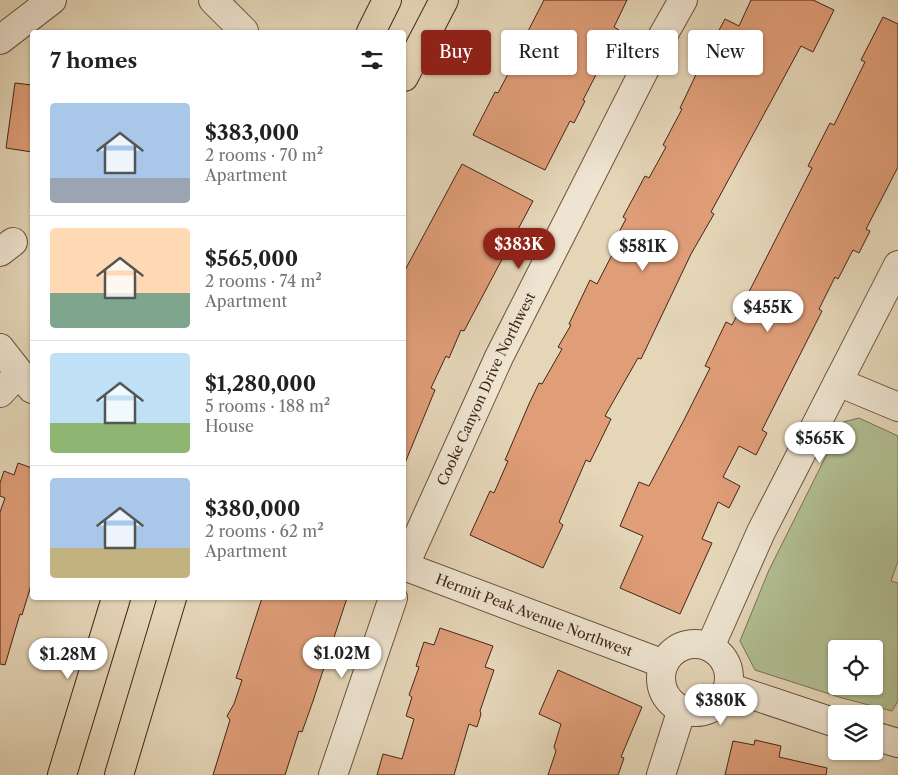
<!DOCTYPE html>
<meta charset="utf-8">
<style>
:root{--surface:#fff;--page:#f6f6f6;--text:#202124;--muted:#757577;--line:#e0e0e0;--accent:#8f2418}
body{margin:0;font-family:"Libre Caslon Text",serif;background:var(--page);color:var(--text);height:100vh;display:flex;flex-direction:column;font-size:19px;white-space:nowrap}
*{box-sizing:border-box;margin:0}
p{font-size:16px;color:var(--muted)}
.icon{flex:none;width:28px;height:28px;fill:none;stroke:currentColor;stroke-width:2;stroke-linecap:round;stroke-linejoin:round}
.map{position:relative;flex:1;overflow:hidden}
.panel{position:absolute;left:30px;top:30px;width:376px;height:570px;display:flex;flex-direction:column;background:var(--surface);border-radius:5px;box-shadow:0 1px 4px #0004}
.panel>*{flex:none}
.hud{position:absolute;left:421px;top:30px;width:401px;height:45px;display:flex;gap:10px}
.buttons{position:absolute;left:828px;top:640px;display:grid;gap:10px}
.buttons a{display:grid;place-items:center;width:55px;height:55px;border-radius:5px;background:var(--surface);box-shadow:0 1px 4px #0004;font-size:25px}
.price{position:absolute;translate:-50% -42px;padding:0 11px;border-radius:18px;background:#fff;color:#222;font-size:16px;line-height:32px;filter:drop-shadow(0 1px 2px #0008)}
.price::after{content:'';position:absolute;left:50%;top:30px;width:15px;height:11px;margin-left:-8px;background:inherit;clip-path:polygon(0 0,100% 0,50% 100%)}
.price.selected{background:var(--accent);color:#fff}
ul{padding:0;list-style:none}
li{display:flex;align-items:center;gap:15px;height:125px;padding:0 20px}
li+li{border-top:1px solid var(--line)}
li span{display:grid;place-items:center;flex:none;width:140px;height:100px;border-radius:5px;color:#555}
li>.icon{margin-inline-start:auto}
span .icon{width:60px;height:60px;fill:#fffc;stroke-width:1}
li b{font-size:21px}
h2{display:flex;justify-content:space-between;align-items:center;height:60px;padding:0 20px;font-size:21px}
.tag{padding:0 18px;border-radius:5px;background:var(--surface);box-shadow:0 1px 4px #0004;font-size:18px;line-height:45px}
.tag.selected{background:var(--accent);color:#fff}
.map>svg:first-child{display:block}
</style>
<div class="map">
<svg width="898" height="775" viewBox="0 0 898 775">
<rect width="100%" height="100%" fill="#e5d6b8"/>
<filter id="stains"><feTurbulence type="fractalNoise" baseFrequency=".004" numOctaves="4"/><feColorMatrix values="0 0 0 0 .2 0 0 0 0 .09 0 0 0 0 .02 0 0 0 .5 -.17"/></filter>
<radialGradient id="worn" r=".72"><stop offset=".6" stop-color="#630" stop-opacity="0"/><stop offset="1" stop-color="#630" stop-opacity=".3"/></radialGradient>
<!-- green -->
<path fill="#b1be92" stroke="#7a7254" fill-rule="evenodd" d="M 859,418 L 898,436 L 898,561 L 891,581 L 898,583 L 898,701 L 892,711 L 842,698 L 755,670 L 740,641 L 769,570 L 843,422 ZM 836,649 L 874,649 L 874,686 L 836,686 Z"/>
<!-- building -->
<g fill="#df9d78" stroke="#422616">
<polygon points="544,0 627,0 614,27 619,30 583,100 585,101 574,123 570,121 545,170 473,135 495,92 498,93 527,38 525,37"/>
<polygon points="751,0 813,0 834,10 813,52 801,46 711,212 714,214 691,254 641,359 638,358 605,416 611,419 590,462 586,460 559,522 563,525 543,568 470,535 490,491 494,493 508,461 505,460 529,404 539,383 542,384 562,349 558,347 571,325 569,324 590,280 597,284 615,249 611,247 626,219 623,217 645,176 649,178 666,147 663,145 682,109 680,108 703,60 725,19 739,26"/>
<polygon points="883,17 898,24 898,167 866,229 870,231 859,253 853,250 838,279 835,277 819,309 822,311 762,430 767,433 756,455 739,446 723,477 740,486 729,508 718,502 702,539 712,543 680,614 620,588 643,536 620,526 639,482 649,486 685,418 710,368 705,366 726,322 732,325 754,282 812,168 808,166 830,123 834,125 865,62 861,60"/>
<polygon points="15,83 32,85 32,152 6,148"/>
<polygon points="462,164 533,201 464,331 461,330 449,358 446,356 431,388 435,390 405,463 404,272"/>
<polygon points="18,463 32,468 32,582 22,615 20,614 5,665 0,664 0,512 5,498 0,496 0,483 4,471 14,475"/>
<polygon points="262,598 347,598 313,701 302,732 299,731 285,775 213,775 230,720 227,716 234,704 242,680 236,678"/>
<polygon points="440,628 493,646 485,667 494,670 480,711 481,714 477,727 469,724 454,775 377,775 383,754 402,759 414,719 406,716 412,697 409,695 419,667 416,666 424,642 434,645"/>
<polygon points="558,670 642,707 621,757 624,758 618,775 548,775 556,751 554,747 561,724 539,714"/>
<polygon points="755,740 781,746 779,757 827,768 826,775 725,775 733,741 754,745"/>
</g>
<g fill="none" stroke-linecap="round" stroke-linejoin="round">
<defs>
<g id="minor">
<polyline points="213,0 244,31"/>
<polyline points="0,40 52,0"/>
<polyline points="0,252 13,242"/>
<polyline points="0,348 32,389"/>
<polyline points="838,382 898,407"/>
<polyline points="0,393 19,373"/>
<path id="s1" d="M 404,566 L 664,664"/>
<path id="s2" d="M 404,567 L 499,357 L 653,53 L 683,0"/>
<circle cx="695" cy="678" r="34"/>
<polyline points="710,647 761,532 898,265"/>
<polyline points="728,687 836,723"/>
<polyline points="874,736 898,743"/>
<polyline points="333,775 393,598"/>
<polyline points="661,775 682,709"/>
</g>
<g id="major">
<polyline points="371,32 387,0"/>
<polyline points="404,77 444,0"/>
<polyline points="62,775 116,598"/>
<polyline points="119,775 172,598"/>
</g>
</defs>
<!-- minor casing -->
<use href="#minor" stroke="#6b523e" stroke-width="30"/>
<!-- major casing -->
<use href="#major" stroke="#422616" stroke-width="30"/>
<!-- minor -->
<use href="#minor" stroke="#eee4d1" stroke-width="28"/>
<!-- major -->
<use href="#major" stroke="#e5d6b8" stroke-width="28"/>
</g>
<g text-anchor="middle" stroke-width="4" stroke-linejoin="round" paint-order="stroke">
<!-- street labels -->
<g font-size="14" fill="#422616" stroke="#eee4d1">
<text dy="5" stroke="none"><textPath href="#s2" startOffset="196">Cooke Canyon Drive Northwest</textPath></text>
<text dy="5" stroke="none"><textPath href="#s1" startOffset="139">Hermit Peak Avenue Northwest</textPath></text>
</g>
</g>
<rect width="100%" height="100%" filter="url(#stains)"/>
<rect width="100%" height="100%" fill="url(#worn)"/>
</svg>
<div class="buttons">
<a><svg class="icon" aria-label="locate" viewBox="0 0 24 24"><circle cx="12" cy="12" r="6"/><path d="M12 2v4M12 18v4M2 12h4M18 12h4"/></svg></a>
<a><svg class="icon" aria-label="layers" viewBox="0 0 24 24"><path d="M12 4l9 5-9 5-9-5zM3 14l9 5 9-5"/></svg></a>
</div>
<b class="price selected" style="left:519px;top:270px">$383K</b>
<b class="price" style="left:643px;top:272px">$581K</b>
<b class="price" style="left:768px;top:333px">$455K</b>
<b class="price" style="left:820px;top:464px">$565K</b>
<b class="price" style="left:342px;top:679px">$1.02M</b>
<b class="price" style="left:68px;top:680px">$1.28M</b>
<b class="price" style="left:721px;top:726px">$380K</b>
<div class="hud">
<a class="tag selected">Buy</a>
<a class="tag">Rent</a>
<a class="tag">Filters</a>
<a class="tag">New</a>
</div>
<section class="panel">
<h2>7 homes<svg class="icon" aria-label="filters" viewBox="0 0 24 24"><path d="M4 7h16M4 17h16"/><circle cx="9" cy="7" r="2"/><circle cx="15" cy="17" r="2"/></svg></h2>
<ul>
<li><span style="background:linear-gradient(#a9c7e8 75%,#9aa5b1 0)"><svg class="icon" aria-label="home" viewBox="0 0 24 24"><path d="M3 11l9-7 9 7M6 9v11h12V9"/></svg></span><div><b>$383,000</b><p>2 rooms · 70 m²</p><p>Apartment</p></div></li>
<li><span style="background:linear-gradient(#ffd9b3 65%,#7fa58c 0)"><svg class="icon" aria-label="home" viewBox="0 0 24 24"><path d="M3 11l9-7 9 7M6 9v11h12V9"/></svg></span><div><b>$565,000</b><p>2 rooms · 74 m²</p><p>Apartment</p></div></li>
<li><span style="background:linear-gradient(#bfe0f5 70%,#8fb573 0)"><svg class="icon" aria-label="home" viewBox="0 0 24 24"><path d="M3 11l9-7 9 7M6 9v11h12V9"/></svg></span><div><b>$1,280,000</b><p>5 rooms · 188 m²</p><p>House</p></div></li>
<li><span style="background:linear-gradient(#a9c7e8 70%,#c2b280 0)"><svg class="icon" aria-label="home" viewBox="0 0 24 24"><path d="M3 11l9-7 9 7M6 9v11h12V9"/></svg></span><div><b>$380,000</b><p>2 rooms · 62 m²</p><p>Apartment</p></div></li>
</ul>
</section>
</div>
